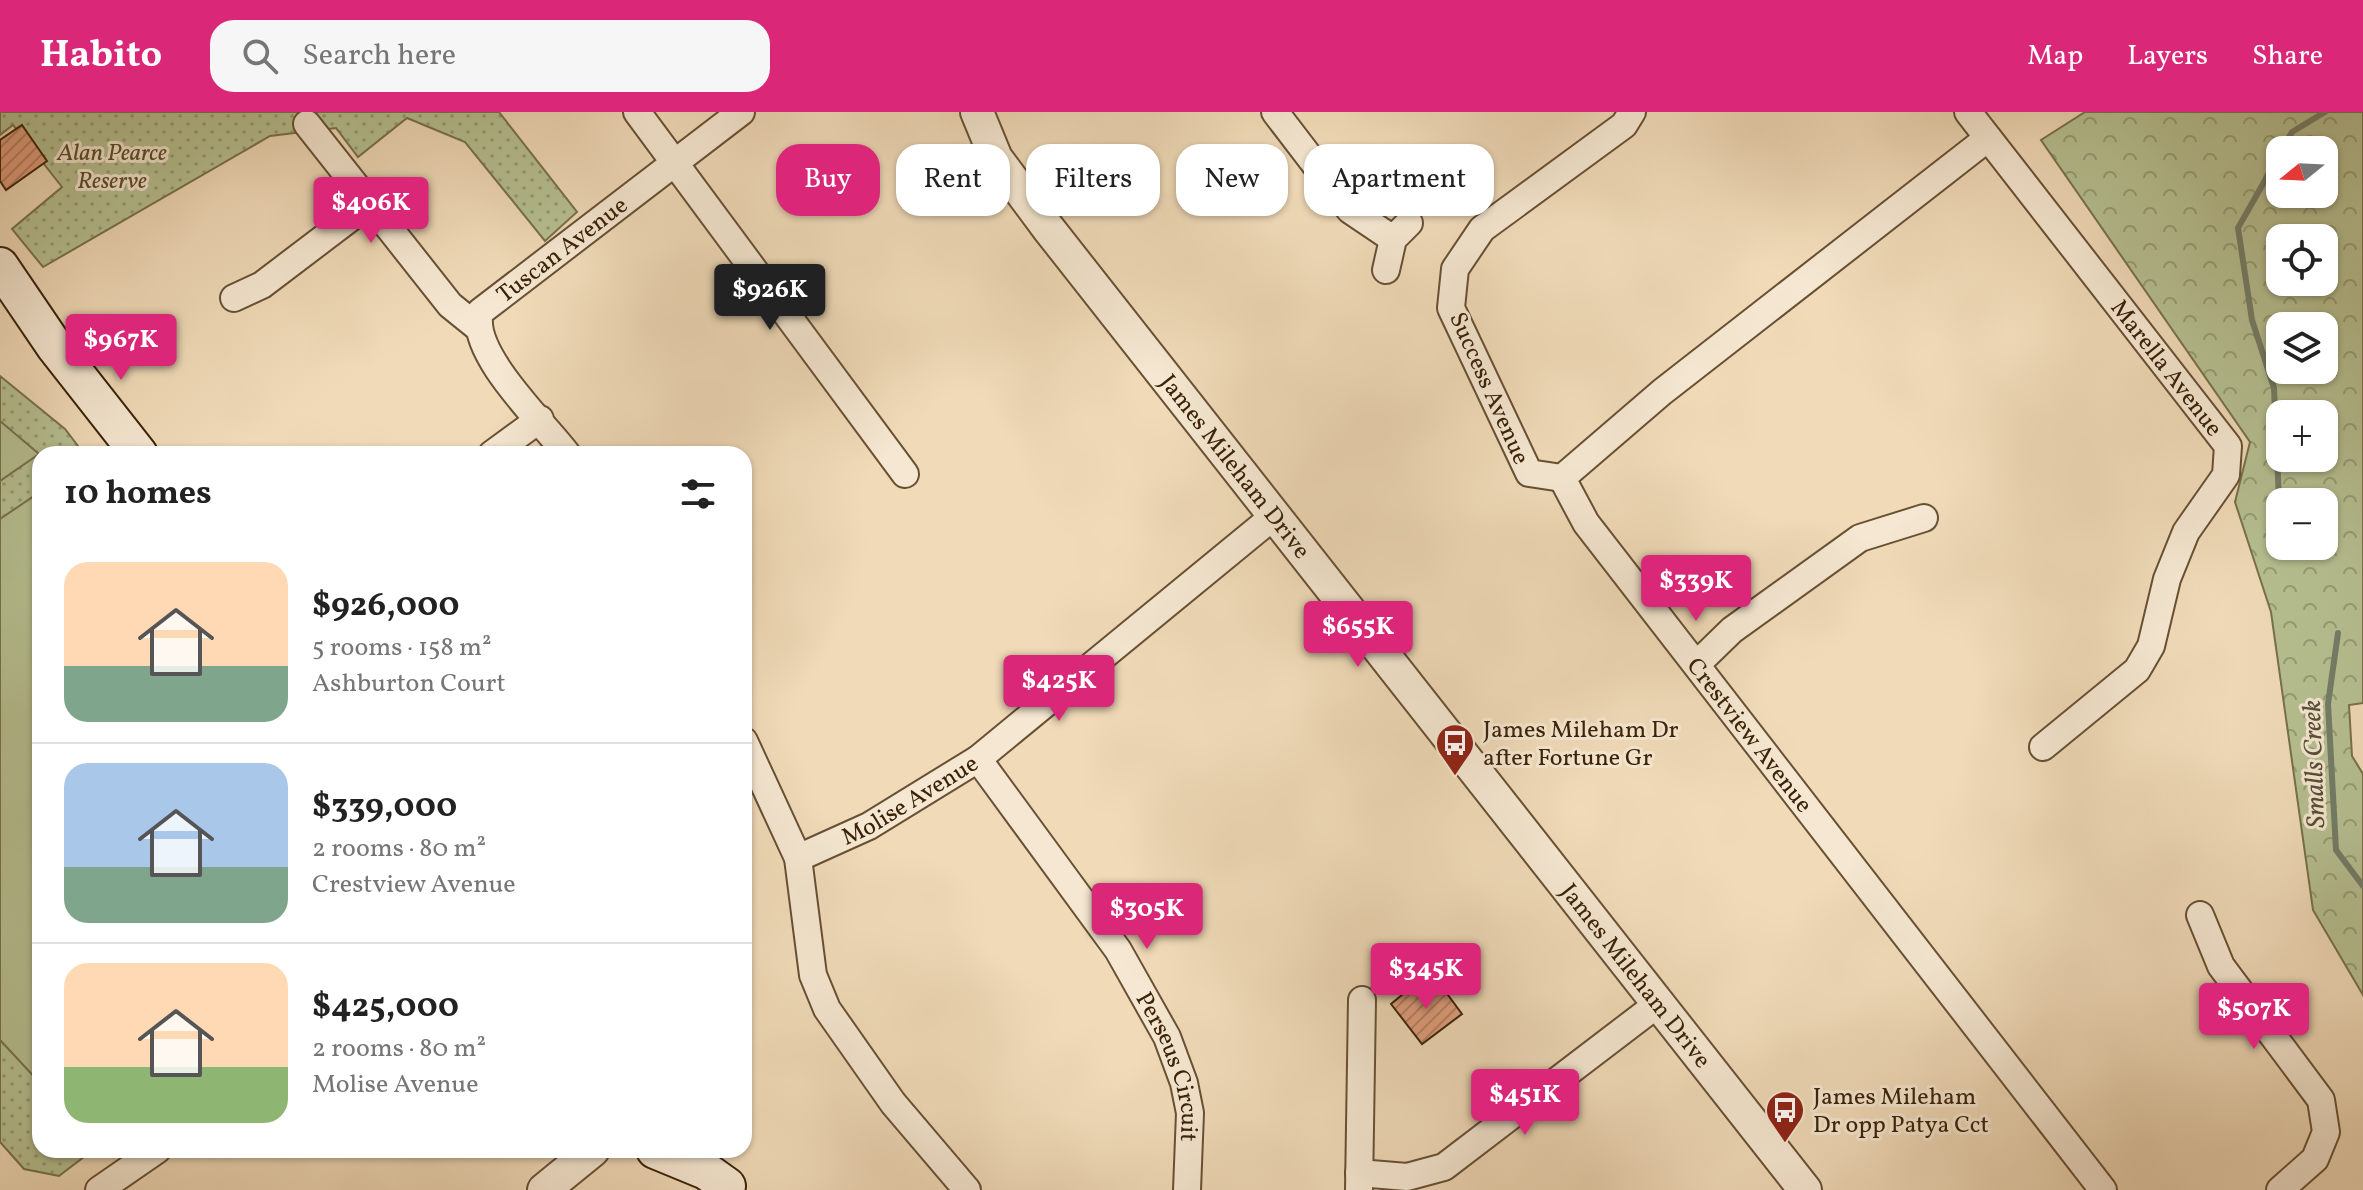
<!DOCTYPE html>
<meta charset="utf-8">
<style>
:root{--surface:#fff;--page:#f6f6f6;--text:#222;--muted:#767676;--line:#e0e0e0;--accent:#db2777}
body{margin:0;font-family:Vollkorn,serif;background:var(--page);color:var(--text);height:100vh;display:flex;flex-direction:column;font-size:30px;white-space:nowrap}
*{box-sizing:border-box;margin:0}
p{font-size:26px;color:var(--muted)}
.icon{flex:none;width:44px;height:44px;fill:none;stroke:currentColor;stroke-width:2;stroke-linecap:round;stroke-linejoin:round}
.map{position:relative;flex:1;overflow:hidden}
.side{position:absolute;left:32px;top:334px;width:720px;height:712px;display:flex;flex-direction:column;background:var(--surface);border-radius:24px;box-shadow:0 2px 6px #0004}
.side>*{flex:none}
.guide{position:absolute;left:776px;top:32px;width:760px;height:72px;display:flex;gap:16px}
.needle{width:52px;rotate:252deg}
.buttons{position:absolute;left:2266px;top:24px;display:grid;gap:16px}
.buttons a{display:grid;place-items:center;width:72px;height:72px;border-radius:16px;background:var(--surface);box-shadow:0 2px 6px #0004;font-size:40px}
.price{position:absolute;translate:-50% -68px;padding:0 18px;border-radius:8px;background:var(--accent);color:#fff;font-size:26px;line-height:52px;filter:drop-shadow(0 2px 4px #0008)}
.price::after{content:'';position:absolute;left:50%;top:48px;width:24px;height:18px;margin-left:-12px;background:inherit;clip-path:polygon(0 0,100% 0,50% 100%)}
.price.current{background:#222;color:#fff}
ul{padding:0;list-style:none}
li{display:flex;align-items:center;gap:24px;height:200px;padding:0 32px}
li+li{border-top:2px solid var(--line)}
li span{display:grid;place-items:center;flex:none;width:224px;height:160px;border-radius:24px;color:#555}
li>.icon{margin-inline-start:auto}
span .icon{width:96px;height:96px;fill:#fffc;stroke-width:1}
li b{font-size:34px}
h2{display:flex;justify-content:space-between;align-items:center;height:96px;padding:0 32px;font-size:34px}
.pill{padding:0 28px;border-radius:24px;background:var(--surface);box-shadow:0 2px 6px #0004;font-size:28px;line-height:72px}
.pill.current{background:var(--accent);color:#fff}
header{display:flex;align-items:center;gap:48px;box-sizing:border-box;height:112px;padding:0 40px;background:var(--accent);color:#fff}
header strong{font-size:38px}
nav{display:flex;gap:44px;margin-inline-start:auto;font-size:28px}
.search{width:560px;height:72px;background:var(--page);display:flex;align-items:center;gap:20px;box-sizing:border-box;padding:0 28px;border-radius:24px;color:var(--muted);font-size:30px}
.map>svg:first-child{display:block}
</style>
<header>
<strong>Habito</strong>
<div class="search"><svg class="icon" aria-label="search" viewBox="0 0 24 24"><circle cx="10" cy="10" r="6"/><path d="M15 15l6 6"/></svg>Search here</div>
<nav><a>Map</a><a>Layers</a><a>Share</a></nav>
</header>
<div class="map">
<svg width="2363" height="1078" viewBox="0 0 2363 1078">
<defs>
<pattern id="forest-crowns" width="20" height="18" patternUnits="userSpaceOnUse" patternTransform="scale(2)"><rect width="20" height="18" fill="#b6c092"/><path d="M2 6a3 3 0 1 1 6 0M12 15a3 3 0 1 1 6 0" fill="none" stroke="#959c75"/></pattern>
<pattern id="park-dots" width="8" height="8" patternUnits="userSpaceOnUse" patternTransform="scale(2)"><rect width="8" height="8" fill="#b6c092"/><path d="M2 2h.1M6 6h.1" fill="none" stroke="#959c75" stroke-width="1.8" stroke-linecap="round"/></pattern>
<pattern id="building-hatch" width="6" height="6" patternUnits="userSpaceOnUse" patternTransform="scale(2)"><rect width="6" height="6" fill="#e19e7d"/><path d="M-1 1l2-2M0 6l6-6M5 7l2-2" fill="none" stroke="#b78064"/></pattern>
</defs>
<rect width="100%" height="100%" fill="#f0dab8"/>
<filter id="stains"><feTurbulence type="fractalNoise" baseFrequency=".0025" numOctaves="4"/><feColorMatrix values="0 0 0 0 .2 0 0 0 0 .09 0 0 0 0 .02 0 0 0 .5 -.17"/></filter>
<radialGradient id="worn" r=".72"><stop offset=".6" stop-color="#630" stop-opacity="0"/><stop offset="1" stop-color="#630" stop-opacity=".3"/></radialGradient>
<!-- forest -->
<path fill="url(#forest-crowns)" stroke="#78714d" stroke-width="2" fill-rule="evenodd" d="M 2085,0 L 2363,0 L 2363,591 L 2349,593 L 2352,644 L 2363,662 L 2363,883 L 2313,798 L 2271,500 L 2235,390 L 2250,330 L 2041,28 ZM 2280,38 L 2324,38 L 2324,82 L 2280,82 ZM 2280,126 L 2324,126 L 2324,170 L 2280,170 ZM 2280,214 L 2324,214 L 2324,258 L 2280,258 ZM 2280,302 L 2324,302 L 2324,346 L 2280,346 ZM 2280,390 L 2324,390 L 2324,434 L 2280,434 Z"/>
<!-- park -->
<g fill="url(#park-dots)" stroke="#78714d" stroke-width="2">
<polygon points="0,0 499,0 577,100 545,129 465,30 407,6 358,45 336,16 270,24 43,155 12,117 62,75 13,13 0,23"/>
<polygon points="0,264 65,317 84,342 40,342 40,1038 93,1038 59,1064 24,1057 0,1030"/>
</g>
<!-- garden -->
<g fill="#b6c092" stroke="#78714d" stroke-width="2">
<polygon points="0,309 39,342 0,369"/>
<polygon points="40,380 40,971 0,928 0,407"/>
</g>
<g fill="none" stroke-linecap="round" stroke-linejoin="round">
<!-- stream -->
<g stroke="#747e69" stroke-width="6">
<polyline points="2282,38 2292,20 2325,0"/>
<polyline points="2279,388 2274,276 2252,208 2238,116 2280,42"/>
<polyline points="2338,521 2328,592 2336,738 2363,774"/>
</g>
</g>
<!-- building -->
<g fill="url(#building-hatch)" stroke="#3a2208" stroke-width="2">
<polygon points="22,13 47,49 6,78 0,69 0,28"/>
<polygon points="1419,869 1430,884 1442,875 1462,902 1422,932 1391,892"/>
</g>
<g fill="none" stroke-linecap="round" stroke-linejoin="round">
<defs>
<g id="minor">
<polyline points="637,0 905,362"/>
<polyline points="1275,0 1350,98 1393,127"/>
<path id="s1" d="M 1968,0 L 2228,334 L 2226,363 L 2186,420 L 2167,467 L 2151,534 L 2137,558 L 2043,635"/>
<polyline points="307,12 450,193 476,214"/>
<path id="s2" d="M 1988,26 L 1662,280 L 1562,366 L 1586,411 L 2103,1078"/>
<polyline points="1386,158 1393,127 1409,111"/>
<polyline points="234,186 262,173 370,91"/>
<polyline points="492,342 540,307"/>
<path id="s3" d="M 567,342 C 542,309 469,241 480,200 L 741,0"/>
<polyline points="1562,366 1529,361 1451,196 1455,157 1482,117 1624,13 1632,0"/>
<polyline points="1697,552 1732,518 1860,426 1924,406"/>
<polyline points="744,629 798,746 813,863 827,897 893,991 967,1078"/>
<path id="s4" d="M 978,647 L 1118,838 L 1167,925 L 1184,971 L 1190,1001 L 1187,1078"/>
<path id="s5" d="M 798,746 L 869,714 L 978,647 L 1274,404"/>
<polyline points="2200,803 2221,854 2321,988 2326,1020 2315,1047 2280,1078"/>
<polyline points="1359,1061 1407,1065 1444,1055 1659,891"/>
<polyline points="99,1078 157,1038"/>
<polyline points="1359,1078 1362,888"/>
</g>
<g id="tertiary">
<path id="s6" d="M 977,0 L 996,46 L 1048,116 L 1805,1078"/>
<polyline points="544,1078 593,1038"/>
</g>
<g id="secondary">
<polyline points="0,154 55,235 139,342"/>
<polyline points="655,1038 706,1059 727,1074"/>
</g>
</defs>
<!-- minor casing -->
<use href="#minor" stroke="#685034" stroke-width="30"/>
<!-- tertiary casing -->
<use href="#tertiary" stroke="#685034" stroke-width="36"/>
<!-- secondary casing -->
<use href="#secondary" stroke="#3a2208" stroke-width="40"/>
<!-- minor -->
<use href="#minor" stroke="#f5e7d1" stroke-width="26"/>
<!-- tertiary -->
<use href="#tertiary" stroke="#f5e7d1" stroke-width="32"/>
<!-- secondary -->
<use href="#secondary" stroke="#f5e7d1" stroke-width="36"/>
</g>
<!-- icons -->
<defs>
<symbol id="bus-pin" viewBox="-11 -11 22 30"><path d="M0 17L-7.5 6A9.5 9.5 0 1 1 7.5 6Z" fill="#8f2418" stroke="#f5e7d1"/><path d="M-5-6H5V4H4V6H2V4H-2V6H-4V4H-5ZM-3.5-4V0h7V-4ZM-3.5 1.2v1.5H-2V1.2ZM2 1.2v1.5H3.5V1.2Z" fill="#fff"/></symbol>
</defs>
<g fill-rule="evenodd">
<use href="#bus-pin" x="1433" y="609" width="44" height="60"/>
<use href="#bus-pin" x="1763" y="976" width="44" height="60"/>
</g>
<g text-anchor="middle" stroke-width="6" stroke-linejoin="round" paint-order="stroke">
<!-- park labels -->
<g font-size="24" font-style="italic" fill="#594a2a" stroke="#f5e7d1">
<text x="112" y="48">Alan Pearce<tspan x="112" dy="28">Reserve</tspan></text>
</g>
<!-- street labels -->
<g font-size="24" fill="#3a2208" stroke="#f5e7d1">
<text dy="8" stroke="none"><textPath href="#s3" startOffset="274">Tuscan Avenue</textPath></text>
<text dy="8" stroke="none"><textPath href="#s1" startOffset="324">Marella Avenue</textPath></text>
<text transform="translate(1490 276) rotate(66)" y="8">Success Avenue</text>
<text dy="8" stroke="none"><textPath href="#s6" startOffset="440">James Mileham Drive</textPath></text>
<text dy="8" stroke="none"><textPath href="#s2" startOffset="864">Crestview Avenue</textPath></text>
<text dy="8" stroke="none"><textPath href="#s5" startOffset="126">Molise Avenue</textPath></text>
<text dy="8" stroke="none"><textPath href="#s6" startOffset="1088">James Mileham Drive</textPath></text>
<text dy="8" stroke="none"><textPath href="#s4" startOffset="366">Perseus Circuit</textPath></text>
</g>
<!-- poi labels -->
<g font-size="24" fill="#3a2208" stroke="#f5e7d1" text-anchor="start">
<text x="1483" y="625">James Mileham Dr<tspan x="1483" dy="28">after Fortune Gr</tspan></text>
<text x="1813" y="992">James Mileham<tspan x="1813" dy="28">Dr opp Patya Cct</tspan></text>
</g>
<!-- water labels -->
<g font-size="26" font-style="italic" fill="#575039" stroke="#f5e7d1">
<text transform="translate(2313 652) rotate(-92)" y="9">Smalls Creek</text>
</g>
</g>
<rect width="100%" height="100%" filter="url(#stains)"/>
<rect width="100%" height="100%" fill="url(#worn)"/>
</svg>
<div class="buttons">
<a><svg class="needle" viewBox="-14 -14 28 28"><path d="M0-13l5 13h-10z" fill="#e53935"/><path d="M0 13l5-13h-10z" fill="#767676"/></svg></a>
<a><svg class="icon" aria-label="locate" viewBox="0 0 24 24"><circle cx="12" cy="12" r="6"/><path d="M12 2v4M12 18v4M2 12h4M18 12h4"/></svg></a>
<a><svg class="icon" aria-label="layers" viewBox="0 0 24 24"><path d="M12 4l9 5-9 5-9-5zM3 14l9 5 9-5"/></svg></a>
<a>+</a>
<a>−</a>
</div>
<b class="price" style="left:371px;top:133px">$406K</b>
<b class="price current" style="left:770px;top:220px">$926K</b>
<b class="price" style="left:121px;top:270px">$967K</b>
<b class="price" style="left:1696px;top:511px">$339K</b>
<b class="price" style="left:1358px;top:557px">$655K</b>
<b class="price" style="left:1059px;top:611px">$425K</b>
<b class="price" style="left:1147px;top:839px">$305K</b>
<b class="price" style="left:1426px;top:899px">$345K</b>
<b class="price" style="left:2254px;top:939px">$507K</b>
<b class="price" style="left:1525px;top:1025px">$451K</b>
<div class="guide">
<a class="pill current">Buy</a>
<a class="pill">Rent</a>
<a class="pill">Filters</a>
<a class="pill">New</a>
<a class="pill">Apartment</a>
</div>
<section class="side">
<h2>10 homes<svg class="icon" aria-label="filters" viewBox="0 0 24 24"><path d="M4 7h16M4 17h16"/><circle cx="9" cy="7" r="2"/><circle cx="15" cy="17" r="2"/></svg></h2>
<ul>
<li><span style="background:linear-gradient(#ffd9b3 65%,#7fa58c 0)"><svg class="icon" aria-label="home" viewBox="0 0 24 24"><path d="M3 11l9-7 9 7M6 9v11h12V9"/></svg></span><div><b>$926,000</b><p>5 rooms · 158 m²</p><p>Ashburton Court</p></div></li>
<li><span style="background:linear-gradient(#a9c7e8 65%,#7fa58c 0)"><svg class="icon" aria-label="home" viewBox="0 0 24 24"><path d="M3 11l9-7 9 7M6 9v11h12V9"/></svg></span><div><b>$339,000</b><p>2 rooms · 80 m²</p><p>Crestview Avenue</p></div></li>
<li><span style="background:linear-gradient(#ffd9b3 65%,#8fb573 0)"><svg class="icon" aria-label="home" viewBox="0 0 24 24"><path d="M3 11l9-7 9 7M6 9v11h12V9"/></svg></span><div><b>$425,000</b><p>2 rooms · 80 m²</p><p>Molise Avenue</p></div></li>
</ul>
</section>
</div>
